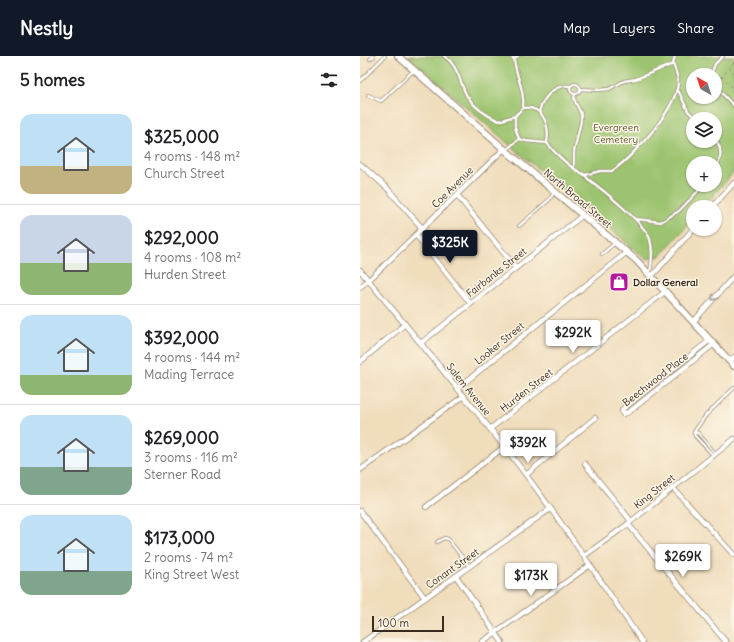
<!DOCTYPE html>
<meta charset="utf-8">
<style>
:root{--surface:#fff;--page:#f6f6f6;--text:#202124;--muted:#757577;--line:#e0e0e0;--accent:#111827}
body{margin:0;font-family:Delius,sans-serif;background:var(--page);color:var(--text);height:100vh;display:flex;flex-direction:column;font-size:15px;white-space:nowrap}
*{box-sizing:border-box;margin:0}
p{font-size:13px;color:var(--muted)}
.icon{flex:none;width:22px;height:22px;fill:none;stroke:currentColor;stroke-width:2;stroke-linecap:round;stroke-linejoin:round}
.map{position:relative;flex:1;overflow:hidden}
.drawer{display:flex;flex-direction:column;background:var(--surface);width:360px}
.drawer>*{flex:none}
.needle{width:26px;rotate:321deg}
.tools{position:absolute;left:326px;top:12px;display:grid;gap:8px}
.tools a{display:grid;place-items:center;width:36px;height:36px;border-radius:50%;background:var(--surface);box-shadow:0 1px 3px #0004;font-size:20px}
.scale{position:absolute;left:12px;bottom:10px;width:72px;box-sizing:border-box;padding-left:4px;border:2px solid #3b2a1e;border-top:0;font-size:11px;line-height:14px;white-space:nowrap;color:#3b2a1e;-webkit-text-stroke:3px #fcf5e5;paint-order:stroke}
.price{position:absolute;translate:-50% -34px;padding:0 9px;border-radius:4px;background:#fff;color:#222;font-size:13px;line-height:26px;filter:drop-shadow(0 1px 2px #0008)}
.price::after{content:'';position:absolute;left:50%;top:24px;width:12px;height:9px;margin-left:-6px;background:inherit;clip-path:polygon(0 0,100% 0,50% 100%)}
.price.on{background:var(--accent);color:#fff}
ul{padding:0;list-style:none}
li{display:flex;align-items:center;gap:12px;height:100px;padding:0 20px}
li+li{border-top:1px solid var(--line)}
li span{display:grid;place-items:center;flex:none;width:112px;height:80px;border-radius:12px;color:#555}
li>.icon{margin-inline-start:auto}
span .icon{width:48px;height:48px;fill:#fffc;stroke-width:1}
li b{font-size:17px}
h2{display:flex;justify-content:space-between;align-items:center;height:48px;padding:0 20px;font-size:17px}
header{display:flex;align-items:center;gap:24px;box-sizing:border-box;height:56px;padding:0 20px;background:var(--accent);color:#fff}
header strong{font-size:19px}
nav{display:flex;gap:22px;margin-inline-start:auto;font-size:14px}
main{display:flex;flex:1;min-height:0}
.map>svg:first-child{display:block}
</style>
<header>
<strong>Nestly</strong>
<nav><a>Map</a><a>Layers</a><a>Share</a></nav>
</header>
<main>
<section class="drawer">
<h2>5 homes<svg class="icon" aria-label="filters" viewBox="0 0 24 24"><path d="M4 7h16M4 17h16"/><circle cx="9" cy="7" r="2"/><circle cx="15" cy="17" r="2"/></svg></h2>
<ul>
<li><span style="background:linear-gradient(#bfe0f5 65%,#c2b280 0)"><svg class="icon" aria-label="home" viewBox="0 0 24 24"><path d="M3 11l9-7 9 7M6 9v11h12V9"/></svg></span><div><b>$325,000</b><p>4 rooms · 148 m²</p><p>Church Street</p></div></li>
<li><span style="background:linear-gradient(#c9d6e8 60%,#8fb573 0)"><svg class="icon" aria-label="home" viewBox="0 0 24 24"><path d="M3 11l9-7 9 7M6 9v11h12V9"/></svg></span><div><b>$292,000</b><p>4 rooms · 108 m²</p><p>Hurden Street</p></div></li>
<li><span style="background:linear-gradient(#bfe0f5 75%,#8fb573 0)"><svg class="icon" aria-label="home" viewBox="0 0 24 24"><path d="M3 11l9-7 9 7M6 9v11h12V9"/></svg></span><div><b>$392,000</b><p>4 rooms · 144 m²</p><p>Mading Terrace</p></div></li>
<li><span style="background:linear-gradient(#bfe0f5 65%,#7fa58c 0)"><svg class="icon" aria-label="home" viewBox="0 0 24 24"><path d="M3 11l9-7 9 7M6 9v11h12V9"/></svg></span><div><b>$269,000</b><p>3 rooms · 116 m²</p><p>Sterner Road</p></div></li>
<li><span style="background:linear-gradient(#bfe0f5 70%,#7fa58c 0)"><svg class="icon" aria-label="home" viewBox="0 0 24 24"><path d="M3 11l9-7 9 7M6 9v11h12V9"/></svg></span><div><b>$173,000</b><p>2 rooms · 74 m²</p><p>King Street West</p></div></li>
</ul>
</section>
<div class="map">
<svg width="374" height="586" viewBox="0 0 374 586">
<rect width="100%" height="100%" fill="#fcf5e5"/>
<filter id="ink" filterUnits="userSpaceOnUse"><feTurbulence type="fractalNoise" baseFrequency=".025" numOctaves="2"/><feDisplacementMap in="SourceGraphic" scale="8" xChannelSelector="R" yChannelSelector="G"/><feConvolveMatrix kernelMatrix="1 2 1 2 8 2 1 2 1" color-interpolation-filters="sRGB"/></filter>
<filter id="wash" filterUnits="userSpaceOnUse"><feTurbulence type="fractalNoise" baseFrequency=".012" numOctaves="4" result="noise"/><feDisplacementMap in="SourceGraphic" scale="16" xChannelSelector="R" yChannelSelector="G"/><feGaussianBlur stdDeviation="0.9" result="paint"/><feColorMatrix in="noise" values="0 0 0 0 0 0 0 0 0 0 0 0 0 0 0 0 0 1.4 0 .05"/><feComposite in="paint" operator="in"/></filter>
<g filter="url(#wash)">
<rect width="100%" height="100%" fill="#f0ddbc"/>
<!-- green -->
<path fill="#9cc470" stroke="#6c7747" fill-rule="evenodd" d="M 48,0 L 374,0 L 374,116 L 343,151 L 333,151 L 333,163 L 300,200 L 286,203 L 151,90 ZM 333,19 L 355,19 L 355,41 L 333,41 ZM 333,63 L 355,63 L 355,85 L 333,85 ZM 333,107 L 355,107 L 355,129 L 333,129 Z"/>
</g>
<g filter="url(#ink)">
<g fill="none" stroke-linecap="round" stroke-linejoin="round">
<defs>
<g id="lane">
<path d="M 84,0 C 99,10 99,26 107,40 C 115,52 127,60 139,65 L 155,60 L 155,71 L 159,83"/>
<polyline points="150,0 154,3 158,0"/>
<polyline points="10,3 14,0"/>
<path d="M 154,3 C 156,21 165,34 163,52 L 155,60"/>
<polyline points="313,8 315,0"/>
<polyline points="351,19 355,8 363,0"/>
<polyline points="0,25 25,0"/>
<circle cx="215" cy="33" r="5"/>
<polyline points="355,30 374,50"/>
<path d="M 220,33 L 239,34 L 249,33 L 264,25 L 276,23 L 313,8 C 315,13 317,18 318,23 C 320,50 273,101 252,115 L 240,115 L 225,119"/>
<polyline points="316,35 319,36 328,55 336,63"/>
<polyline points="8,39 21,45 54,14"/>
<path d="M 163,52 C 184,49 190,71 187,87"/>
<path d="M 179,56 C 183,42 194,28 210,30"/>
<path d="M 355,83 C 363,93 361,104 355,113"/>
<path d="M 146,94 L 159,83 L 166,85 L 187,87 C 196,99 212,113 225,119 L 228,123 C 242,133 285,168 290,183 C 293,194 292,206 290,217"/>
<polyline points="214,111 214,96 221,65 221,58 214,43 215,38"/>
<polyline points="276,163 301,166 319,155 344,129"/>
<polyline points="159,170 190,143 194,136"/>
<polyline points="242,198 255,187"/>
<polyline points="334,376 346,359 374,332"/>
<polyline points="334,376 335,380 353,399"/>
<polyline points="334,376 338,377 355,397"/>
<polyline points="77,486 84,482 88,483 109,510"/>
</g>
<g id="street">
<polyline points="0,108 27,132 63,173"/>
<polyline points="97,139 156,212"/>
<polyline points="352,151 374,127"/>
<polyline points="56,179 111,248"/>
<path d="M 0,214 C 56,282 113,349 166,419 C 207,473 244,530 282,586"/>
<polyline points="292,220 333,173"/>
<polyline points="0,231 9,224 144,93"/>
<polyline points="334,265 374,220"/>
<polyline points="350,284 264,352 262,354 263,358 269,356 354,288"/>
<polyline points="61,287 223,159"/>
<polyline points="0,306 45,268"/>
<polyline points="370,306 374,301"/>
<polyline points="98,332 267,196"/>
<polyline points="130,373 306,235"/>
<polyline points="225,408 271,465"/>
<polyline points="0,414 104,340"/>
<polyline points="166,419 235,362"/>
<polyline points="313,432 374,499"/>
<polyline points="66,451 144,391"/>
<polyline points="0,455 65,542"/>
<polyline points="268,468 366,586"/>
<polyline points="224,500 268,468 374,383"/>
<polyline points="96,520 142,586"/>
<polyline points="3,586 190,453"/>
<polyline points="122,586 230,509"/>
</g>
<polyline id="secondary" points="38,0 144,93 276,204 374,310"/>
</defs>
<!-- lane casing -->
<use href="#lane" stroke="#96846d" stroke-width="4"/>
<!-- street casing -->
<use href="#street" stroke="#96846d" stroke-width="6"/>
<!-- secondary casing -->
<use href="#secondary" stroke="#96846d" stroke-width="8"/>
<!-- path -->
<g stroke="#96846d" stroke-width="1" stroke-dasharray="3 3" stroke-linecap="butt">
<polyline points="369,11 374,17"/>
<polyline points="362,20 374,33"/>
<polyline points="357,27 374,6"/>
</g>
<!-- lane -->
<use href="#lane" stroke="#fff" stroke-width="2.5"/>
<!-- street -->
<use href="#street" stroke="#fff" stroke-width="4.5"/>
<!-- secondary -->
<use href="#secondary" stroke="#fff" stroke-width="6"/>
</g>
<!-- one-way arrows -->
<defs><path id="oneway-chevron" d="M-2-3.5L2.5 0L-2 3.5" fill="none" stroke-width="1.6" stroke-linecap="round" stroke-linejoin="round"/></defs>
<use stroke="#a79f9a" href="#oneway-chevron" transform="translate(354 242) rotate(131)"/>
</g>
<!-- icons -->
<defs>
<symbol id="shop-square" viewBox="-11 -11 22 22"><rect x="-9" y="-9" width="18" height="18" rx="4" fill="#b5179e" stroke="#fcf5e5"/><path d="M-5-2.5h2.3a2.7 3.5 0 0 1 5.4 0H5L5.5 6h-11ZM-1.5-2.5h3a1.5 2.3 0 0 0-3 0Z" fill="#fff"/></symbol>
</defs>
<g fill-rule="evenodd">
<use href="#shop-square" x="248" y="215" width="22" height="22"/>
</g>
<g text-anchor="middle" stroke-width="3" stroke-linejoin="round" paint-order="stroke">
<!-- park labels -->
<g font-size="10" fill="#585837" stroke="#fcf5e5">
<text x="256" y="75">Evergreen<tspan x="256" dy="12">Cemetery</tspan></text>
</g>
<!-- street labels -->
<g font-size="10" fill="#3b2a1e" stroke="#fcf5e5">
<text transform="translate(92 131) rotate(-45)" y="4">Coe Avenue</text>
<text transform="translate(218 142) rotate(40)" y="4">North Broad Street</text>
<text transform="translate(136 216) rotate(-38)" y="4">Fairbanks Street</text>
<text transform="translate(139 287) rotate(-39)" y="4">Looker Street</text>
<text transform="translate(295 323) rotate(-38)" y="4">Beechwood Place</text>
<text transform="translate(109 333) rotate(51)" y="4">Salem Avenue</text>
<text transform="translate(166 334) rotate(-38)" y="4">Hurden Street</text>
<text transform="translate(294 435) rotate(-38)" y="4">King Street</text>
<text transform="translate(92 512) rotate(-35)" y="4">Conant Street</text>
</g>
<!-- poi labels -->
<g font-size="10" font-weight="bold" fill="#3b2a1e" stroke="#fcf5e5" text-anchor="start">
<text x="273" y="230">Dollar General</text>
</g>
</g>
</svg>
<div class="tools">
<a><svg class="needle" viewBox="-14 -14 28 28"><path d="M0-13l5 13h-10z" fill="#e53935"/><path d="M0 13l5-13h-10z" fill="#757577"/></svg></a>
<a><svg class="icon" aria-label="layers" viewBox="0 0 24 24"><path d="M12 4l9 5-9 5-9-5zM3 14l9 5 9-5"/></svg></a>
<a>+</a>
<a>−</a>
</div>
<div class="scale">100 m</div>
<b class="price on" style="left:90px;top:208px">$325K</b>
<b class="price" style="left:213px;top:298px">$292K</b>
<b class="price" style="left:168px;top:408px">$392K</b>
<b class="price" style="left:323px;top:522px">$269K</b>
<b class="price" style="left:171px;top:541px">$173K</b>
</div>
</main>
